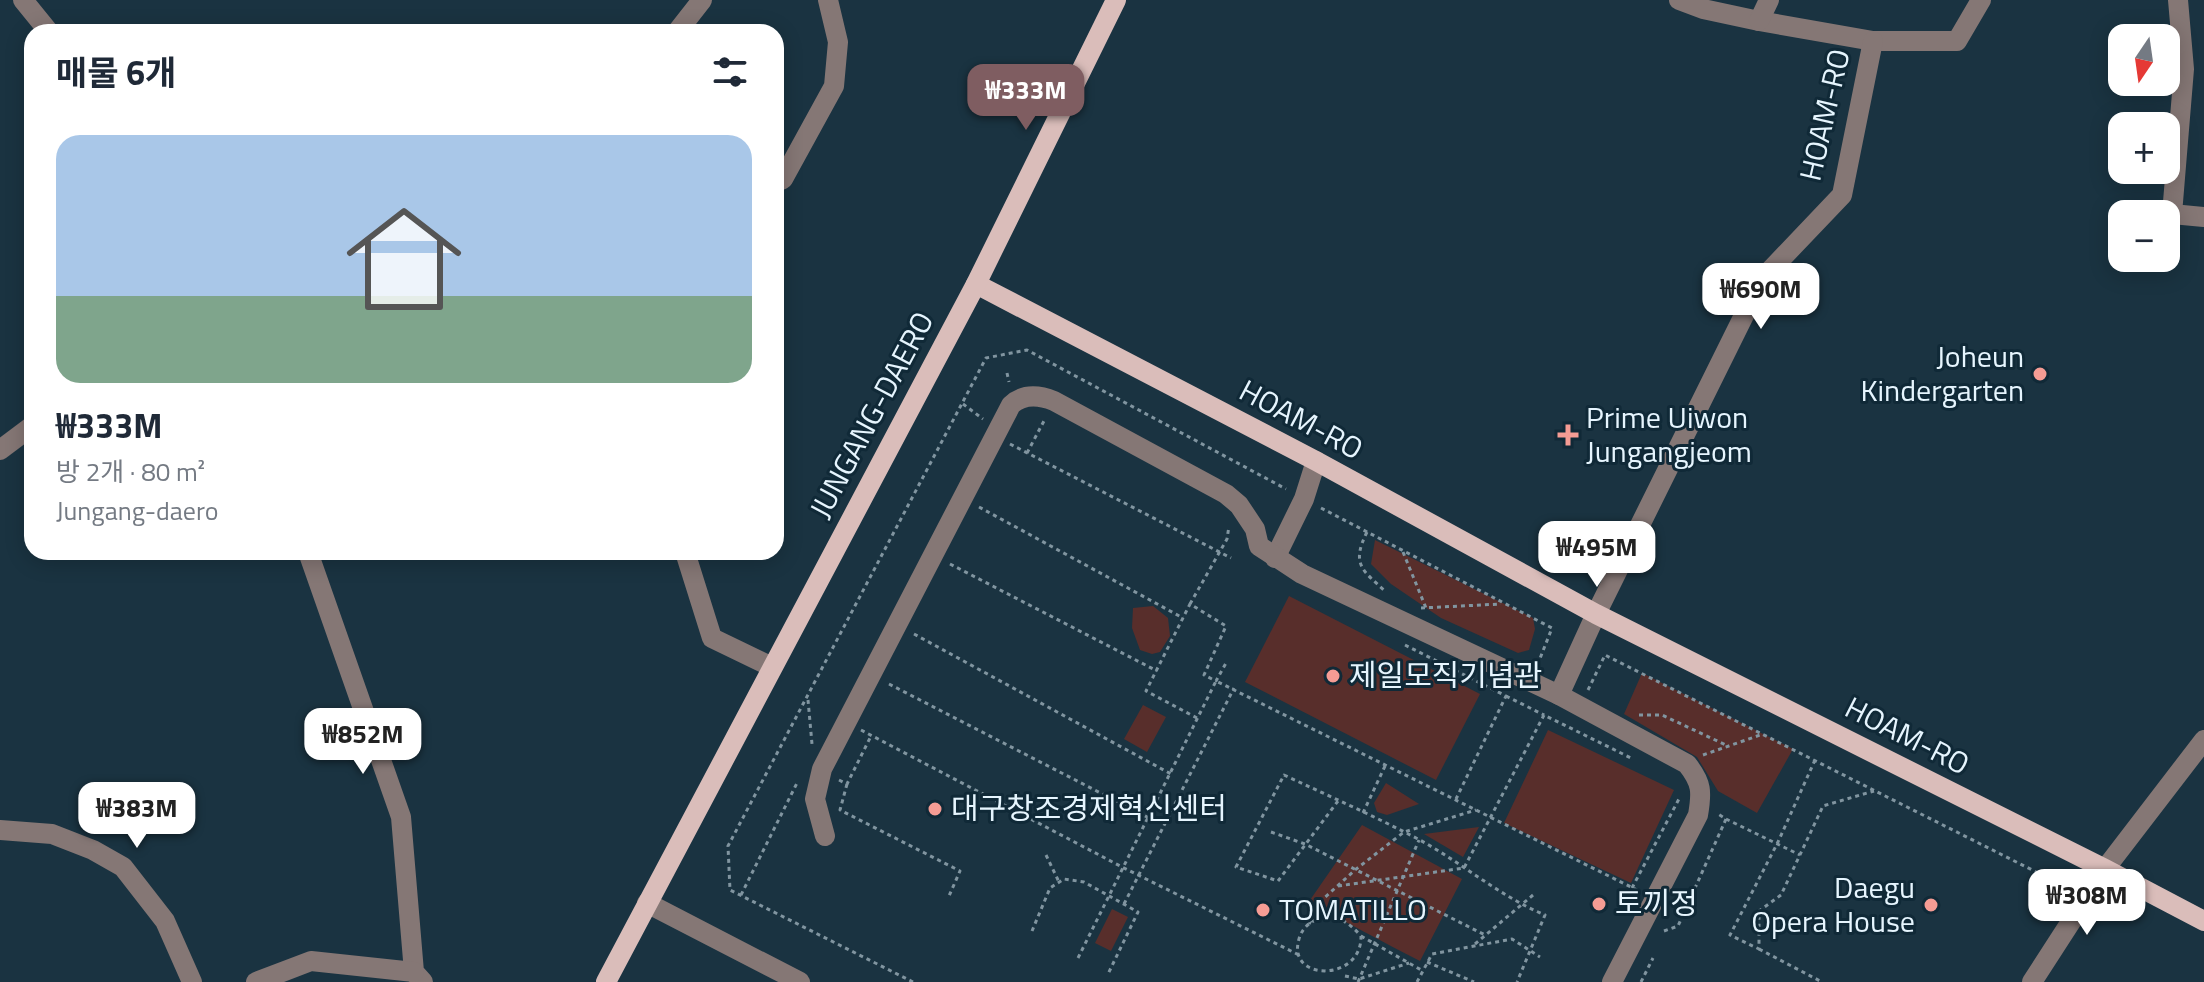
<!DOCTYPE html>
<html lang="ko">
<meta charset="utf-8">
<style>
:root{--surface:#fff;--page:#f2f2f3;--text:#1f2937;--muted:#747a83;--accent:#7f5d61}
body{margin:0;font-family:"Titillium Web","Noto Sans KR",sans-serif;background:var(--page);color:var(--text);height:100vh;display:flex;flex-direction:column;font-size:30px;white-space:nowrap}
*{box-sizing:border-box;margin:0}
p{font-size:26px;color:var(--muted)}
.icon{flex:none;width:44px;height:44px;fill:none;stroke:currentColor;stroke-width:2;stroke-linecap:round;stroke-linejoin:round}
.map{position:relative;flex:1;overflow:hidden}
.drawer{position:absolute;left:24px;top:24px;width:760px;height:536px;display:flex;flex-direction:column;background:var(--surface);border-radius:24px;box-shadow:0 4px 20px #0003}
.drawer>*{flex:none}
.needle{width:52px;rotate:193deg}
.fabs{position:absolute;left:2108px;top:24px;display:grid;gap:16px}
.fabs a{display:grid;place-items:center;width:72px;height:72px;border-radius:16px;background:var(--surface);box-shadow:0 4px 20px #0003;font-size:40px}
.price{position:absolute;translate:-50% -68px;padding:0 18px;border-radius:16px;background:#fff;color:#222;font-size:26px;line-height:52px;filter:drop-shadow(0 2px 4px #0008)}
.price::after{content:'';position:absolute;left:50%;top:48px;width:24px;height:18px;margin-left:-12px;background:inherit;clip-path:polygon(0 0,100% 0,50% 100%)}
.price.current{background:var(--accent);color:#fff}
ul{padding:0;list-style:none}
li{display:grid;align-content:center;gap:16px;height:424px;padding:0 32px}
li span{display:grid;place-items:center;height:248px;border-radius:24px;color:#555}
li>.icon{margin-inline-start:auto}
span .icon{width:144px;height:144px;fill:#fffc;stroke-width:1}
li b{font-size:34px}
h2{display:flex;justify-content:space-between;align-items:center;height:96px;padding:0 32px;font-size:34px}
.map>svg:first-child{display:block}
</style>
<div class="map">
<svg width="2204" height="982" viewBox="0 0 2204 982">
<rect width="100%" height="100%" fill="#1a3341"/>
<!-- green -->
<g fill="#582e2b">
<polygon points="1375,540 1533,618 1535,629 1529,650 1518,653 1441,618 1391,584 1371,564"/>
<polygon points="1289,596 1480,694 1436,780 1245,682"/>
<polygon points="1153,606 1168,618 1170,636 1160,652 1152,654 1140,650 1132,628 1133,608"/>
<polygon points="1642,673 1793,749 1757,813 1718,791 1697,757 1624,714"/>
<polygon points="1143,705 1166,717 1147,752 1124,739"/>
<polygon points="1548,730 1674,790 1631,883 1504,823"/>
<polygon points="1386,783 1419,804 1387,815 1377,812 1374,803"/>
<path d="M 1362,825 L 1462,879 L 1420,961 C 1382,942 1346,921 1308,903 Z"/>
<polygon points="1479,827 1463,857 1424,834"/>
<polygon points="1112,909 1128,917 1111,951 1095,943"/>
</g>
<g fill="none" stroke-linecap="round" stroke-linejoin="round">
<!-- path -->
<g stroke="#8195a0" stroke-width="3" stroke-dasharray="4 4" stroke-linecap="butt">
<polyline points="1007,373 1009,382"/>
<polyline points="963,404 983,419"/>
<polyline points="1010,444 1231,558"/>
<polyline points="1027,453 1045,419"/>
<polyline points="979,507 1183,618"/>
<polyline points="1321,508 1552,628 1539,661 1535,661"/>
<path d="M 1367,532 C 1351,564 1362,570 1385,591"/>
<polyline points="1403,552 1426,608"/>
<polyline points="950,564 1157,671"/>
<polyline points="1190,604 1227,539 1229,526"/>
<polyline points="1421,608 1501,604"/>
<polyline points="914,634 1171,774"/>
<polyline points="1405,645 1506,696 1456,799"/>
<polyline points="889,684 1149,818"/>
<polyline points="1588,690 1605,655 2070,889"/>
<polyline points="1506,696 1544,715"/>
<polyline points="808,700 812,744"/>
<polyline points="1639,715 1662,715 1728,746"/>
<polyline points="1197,718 1146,691 1190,604 1226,626 1204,675 1216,681 1226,663"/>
<polyline points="861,730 1124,868 1299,955"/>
<polyline points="1703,755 1763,734"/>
<polyline points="1815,760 1778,842 1730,935 1759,949 1759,911 1781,895 1823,806 1874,791"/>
<polyline points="839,780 847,784 871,736"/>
<polyline points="847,784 840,810 960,871 949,896"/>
<path d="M 1338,801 L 1278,881 L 1236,867 L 1284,775 C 1329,796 1374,816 1418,839 C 1461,862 1499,896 1545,915 L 1517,982"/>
<polyline points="1363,813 1385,766"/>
<polyline points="1726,819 1800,855"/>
<polyline points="1271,832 1305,844 1485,935"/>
<polyline points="1046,855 1059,882"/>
<polyline points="1338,886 1464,868 1544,715 1633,759"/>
<polyline points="1632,888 1680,797"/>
<polyline points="741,895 798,781"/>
<polyline points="1124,904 1234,688"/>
<path d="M 1327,916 C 1343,918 1351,925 1361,936 C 1362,982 1286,982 1299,939 C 1303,925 1314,919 1327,916 Z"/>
<polyline points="1309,924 1322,900 1355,870 1404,832 1476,810"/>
<polyline points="1032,931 1050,888 1064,879 1084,882 1138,912 1108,974"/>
<polyline points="1664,931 1678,926 1726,819 1718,814"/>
<polyline points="1361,936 1423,971"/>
<polyline points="1475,944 1533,895"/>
<polyline points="1759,949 1822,982"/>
<polyline points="1078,958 1216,681 1639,891"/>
<polyline points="1427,962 1474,982"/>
<polyline points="1345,976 1359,979 1409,963"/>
<polyline points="913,982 730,890 728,846 986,358 1027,350 1286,489"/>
<polyline points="1358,982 1419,840"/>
<polyline points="1417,982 1432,954 1512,939 1540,957"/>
<polyline points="1641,982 1653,958"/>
</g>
<!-- minor -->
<g stroke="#857775" stroke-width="20">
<polyline points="23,0 49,32"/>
<polyline points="1679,0 1703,9 1759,21 1873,41 1957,41 1981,0"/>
<polyline points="2178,0 2184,69 2172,214 2204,217"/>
<polyline points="1759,21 1769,0"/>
<polyline points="677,32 702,0"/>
<polyline points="776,182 783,179 834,86 838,42 828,0"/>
<polyline points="0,450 32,426"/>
<polyline points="308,552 401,817 414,972 423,982"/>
<polyline points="685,552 712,638 772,667"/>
<polyline points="1275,558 1304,499 1316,461"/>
<polyline points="0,830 52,834 93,850 123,867 165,921 192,982"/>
<path d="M 825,836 L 815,799 L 822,769 L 1011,405 C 1023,394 1039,395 1054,401 L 1226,494 L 1239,505 L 1255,529 L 1259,546 L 1302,574 L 1559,695"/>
<polyline points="647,903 800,982"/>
<polyline points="256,982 311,961 414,972"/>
<path d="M 1612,982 L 1698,815 C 1702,792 1702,783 1687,764 L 1559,695 L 1596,614 L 1762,279 L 1842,195 L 1873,41"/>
<polyline points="2032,982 2105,869 2204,740"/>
</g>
<!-- major -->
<g stroke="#dabdba" stroke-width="20">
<polyline points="976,284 1316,461 1596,614 2105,869 2204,921"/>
<polyline points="606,982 976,284 1116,0"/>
</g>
</g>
<!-- markers -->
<g fill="#f59c94" stroke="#102937" stroke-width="3">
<circle cx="2040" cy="374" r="8"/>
<path d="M1564 423h8v8h8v8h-8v8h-8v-8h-8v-8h8z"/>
<circle cx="1333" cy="676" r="8"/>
<circle cx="935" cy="809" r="8"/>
<circle cx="1599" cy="904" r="8"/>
<circle cx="1931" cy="905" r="8"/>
<circle cx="1263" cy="910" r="8"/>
</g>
<g text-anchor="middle" stroke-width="6" stroke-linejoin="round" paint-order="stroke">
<!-- street labels -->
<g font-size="30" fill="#e6f5fe" stroke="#102937">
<text transform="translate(1825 115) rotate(-77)" y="10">HOAM-RO</text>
<text transform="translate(872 415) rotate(-62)" y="10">JUNGANG-DAERO</text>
<text transform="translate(1301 420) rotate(28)" y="10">HOAM-RO</text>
<text transform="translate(1907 736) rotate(27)" y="10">HOAM-RO</text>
</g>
<!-- poi labels -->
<g font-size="30" fill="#e6f5fe" stroke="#102937" text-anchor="start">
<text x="2024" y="367" text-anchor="end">Joheun<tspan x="2024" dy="34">Kindergarten</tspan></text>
<text x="1586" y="428">Prime Uiwon<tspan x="1586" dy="34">Jungangjeom</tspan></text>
<text x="1349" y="686">제일모직기념관</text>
<text x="951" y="819">대구창조경제혁신센터</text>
<text x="1915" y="898" text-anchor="end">Daegu<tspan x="1915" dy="34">Opera House</tspan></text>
<text x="1615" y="914">토끼정</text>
<text x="1279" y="920">TOMATILLO</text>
</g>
</g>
</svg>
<div class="fabs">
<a><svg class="needle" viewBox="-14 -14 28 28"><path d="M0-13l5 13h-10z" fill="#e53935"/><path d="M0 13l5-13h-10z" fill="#747a83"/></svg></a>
<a>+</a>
<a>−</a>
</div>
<b class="price current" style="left:1026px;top:132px">₩333M</b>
<b class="price" style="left:1761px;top:331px">₩690M</b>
<b class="price" style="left:1597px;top:589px">₩495M</b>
<b class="price" style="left:363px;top:776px">₩852M</b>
<b class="price" style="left:137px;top:850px">₩383M</b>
<b class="price" style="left:2087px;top:937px">₩308M</b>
<section class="drawer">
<h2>매물 6개<svg class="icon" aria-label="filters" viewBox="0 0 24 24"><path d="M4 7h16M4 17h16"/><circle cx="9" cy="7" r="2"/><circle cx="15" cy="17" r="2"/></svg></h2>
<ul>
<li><span style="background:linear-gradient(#a9c7e8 65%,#7fa58c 0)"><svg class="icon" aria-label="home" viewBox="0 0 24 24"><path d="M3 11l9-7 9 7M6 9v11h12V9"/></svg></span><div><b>₩333M</b><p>방 2개 · 80 m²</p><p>Jungang-daero</p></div></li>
</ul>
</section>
</div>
